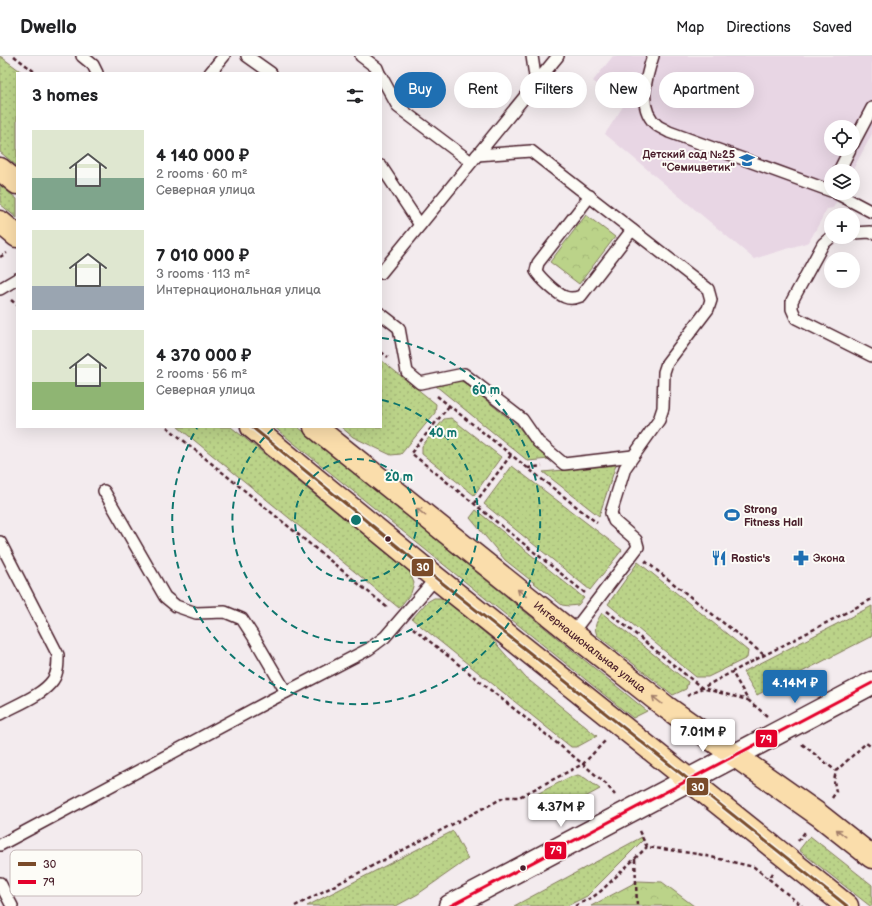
<!DOCTYPE html>
<meta charset="utf-8">
<style>
:root{--surface:#fff;--page:#f6f6f6;--text:#202124;--muted:#757577;--line:#e0e0e0;--accent:#1f6fb2}
body{margin:0;font-family:"Balsamiq Sans",sans-serif;background:var(--page);color:var(--text);height:100vh;display:flex;flex-direction:column;font-size:15px;white-space:nowrap}
*{box-sizing:border-box;margin:0}
p{font-size:13px;color:var(--muted)}
.icon{flex:none;width:22px;height:22px;fill:none;stroke:currentColor;stroke-width:2;stroke-linecap:round;stroke-linejoin:round}
.map{position:relative;flex:1;overflow:hidden}
.sheet{position:absolute;left:16px;top:16px;width:366px;height:356px;display:flex;flex-direction:column;background:var(--surface);border-radius:0px;box-shadow:0 4px 16px #0002}
.sheet>*{flex:none}
.guide{position:absolute;left:394px;top:16px;width:380px;height:36px;display:flex;gap:8px}
.controls{position:absolute;left:824px;top:64px;display:grid;gap:8px}
.controls a{display:grid;place-items:center;width:36px;height:36px;border-radius:50%;background:var(--surface);box-shadow:0 4px 16px #0002;font-size:20px}
.price{position:absolute;translate:-50% -34px;padding:0 9px;border-radius:4px;background:#fff;color:#222;font-size:13px;line-height:26px;filter:drop-shadow(0 1px 2px #0008)}
.price::after{content:'';position:absolute;left:50%;top:24px;width:12px;height:9px;margin-left:-6px;background:inherit;clip-path:polygon(0 0,100% 0,50% 100%)}
.price.active{background:var(--accent);color:#fff}
ul{padding:0;list-style:none}
li{display:flex;align-items:center;gap:12px;height:100px;padding:0 16px}
li span{display:grid;place-items:center;flex:none;width:112px;height:80px;border-radius:0px;color:#555}
li>.icon{margin-inline-start:auto}
span .icon{width:48px;height:48px;fill:#fffc;stroke-width:1}
li b{font-size:17px}
h2{display:flex;justify-content:space-between;align-items:center;height:48px;padding:0 16px;font-size:17px}
.chip{padding:0 14px;border-radius:18px;background:var(--surface);box-shadow:0 4px 16px #0002;font-size:14px;line-height:36px}
.chip.active{background:var(--accent);color:#fff}
header{display:flex;align-items:center;gap:24px;box-sizing:border-box;height:56px;padding:0 20px;background:var(--surface);border-bottom:1px solid var(--line)}
header strong{font-size:19px}
nav{display:flex;gap:22px;margin-inline-start:auto;font-size:14px}
.map>svg:first-child{display:block}
</style>
<header>
<strong>Dwello</strong>
<nav><a>Map</a><a>Directions</a><a>Saved</a></nav>
</header>
<div class="map">
<svg width="872" height="850" viewBox="0 0 872 850">
<defs>
<pattern id="grass-dots" width="8" height="8" patternUnits="userSpaceOnUse"><rect width="8" height="8" fill="#bbd389"/><path d="M2 2h.1M6 6h.1" fill="none" stroke="#a2b576" stroke-width="1.8" stroke-linecap="round"/></pattern>
<pattern id="forest-crowns" width="20" height="18" patternUnits="userSpaceOnUse"><rect width="20" height="18" fill="#bbd389"/><path d="M2 6a3 3 0 1 1 6 0M12 15a3 3 0 1 1 6 0" fill="none" stroke="#a2b576"/></pattern>
</defs>
<rect width="100%" height="100%" fill="#f3ebee"/>
<filter id="ink" filterUnits="userSpaceOnUse"><feTurbulence type="fractalNoise" baseFrequency=".025" numOctaves="2"/><feDisplacementMap in="SourceGraphic" scale="8" xChannelSelector="R" yChannelSelector="G"/><feConvolveMatrix kernelMatrix="1 2 1 2 8 2 1 2 1" color-interpolation-filters="sRGB"/></filter>
<g filter="url(#ink)">
<!-- built -->
<path fill="#e8d6e4" fill-rule="evenodd" d="M 613,0 L 872,0 L 872,78 L 852,115 L 831,115 L 831,137 L 841,137 L 833,152 L 827,153 L 809,186 L 754,203 L 605,78 L 624,49 L 593,25 ZM 831,71 L 853,71 L 853,93 L 831,93 Z"/>
<!-- grass -->
<g fill="url(#grass-dots)" stroke="#82795a">
<polygon points="0,0 23,17 17,17 17,110 0,96"/>
<polygon points="0,129 17,143 17,162 0,148"/>
<polygon points="381,304 436,348 435,357 401,398 391,399 353,381 341,371 381,371"/>
<polygon points="461,324 518,370 531,387 549,403 528,405 436,330"/>
<polygon points="451,362 501,401 474,439 422,398 422,390 444,363"/>
<polygon points="178,371 231,371 409,515 414,527 411,537 399,552"/>
<polygon points="274,371 298,371 647,655 633,662"/>
<polygon points="616,409 599,460 543,416"/>
<polygon points="512,410 622,494 590,534 484,448"/>
<polygon points="476,454 584,542 578,549 569,550 562,549 505,504 470,462"/>
<polygon points="638,506 748,595 747,602 708,621 696,621 608,548"/>
<polygon points="434,542 443,542 492,583 525,621 597,680 577,691 571,691 412,563 427,546"/>
<polygon points="872,550 872,580 757,639 743,616"/>
<path d="M 602,557 L 688,626 L 686,633 L 673,639 L 597,579 C 593,570 597,565 602,557 Z"/>
<polygon points="578,719 585,722 600,733 550,760 537,738 570,721"/>
<polygon points="453,775 468,803 418,838 396,850 307,850"/>
<polygon points="810,780 872,829 872,850 870,850 799,794"/>
<polygon points="642,781 643,784 587,840 567,850 514,850"/>
</g>
<!-- forest -->
<g fill="url(#forest-crowns)" stroke="#82795a">
<polygon points="586,159 615,181 579,228 550,206"/>
<polygon points="638,825 662,826 694,850 591,850"/>
</g>
<g fill="none" stroke-linecap="round" stroke-linejoin="round">
<defs>
<g id="service">
<polyline points="82,0 93,9 97,17"/>
<polyline points="247,0 271,17"/>
<polyline points="361,0 377,12 379,17"/>
<polyline points="532,0 536,27"/>
<path d="M 653,0 C 646,21 636,53 658,70 C 661,72 666,74 669,76 L 831,135"/>
<polyline points="210,17 224,0"/>
<polyline points="381,20 398,51 471,106"/>
<polyline points="853,88 872,52"/>
<polyline points="477,99 531,95 708,233 711,244 708,253 667,307 664,316 663,352 659,364 625,412 611,457 614,465 636,484 638,491 572,577"/>
<polyline points="381,110 420,169"/>
<polyline points="839,115 850,93"/>
<polyline points="836,137 872,156"/>
<path d="M 590,140 L 538,207 L 536,215 C 540,222 557,238 565,241 C 570,243 576,242 581,240 L 632,174"/>
<polyline points="853,177 870,176 872,177"/>
<polyline points="831,181 823,188 792,245 792,253 796,262 872,300"/>
<polyline points="381,217 558,0"/>
<polyline points="0,233 17,223"/>
<polyline points="381,258 399,272 407,316 420,327 464,318 522,363 538,386 564,408 633,400"/>
<polyline points="104,435 165,541 176,550 196,557 225,556 242,563 255,583 286,636"/>
<path d="M 0,486 L 58,599 C 58,608 58,617 53,624 C 43,639 16,649 0,658"/>
<polyline points="0,789 269,645 369,593 385,581 436,522"/>
<polyline points="0,827 12,850"/>
</g>
<polyline id="secondary" points="450,850 872,627"/>
<g id="primary">
<polyline points="0,113 17,127"/>
<polyline points="0,166 17,180"/>
<polyline points="252,371 436,522 847,850"/>
<path id="s1" d="M 315,371 L 572,577 L 666,651 L 819,759 L 872,801"/>
</g>
</defs>
<!-- service casing -->
<use href="#service" stroke="#4a1f2b" stroke-width="14"/>
<!-- secondary casing -->
<use href="#secondary" stroke="#4a1f2b" stroke-width="25"/>
<!-- primary casing -->
<use href="#primary" stroke="#4a1f2b" stroke-width="25"/>
<!-- path -->
<g stroke="#4a1f2b" stroke-width="2.5" stroke-dasharray="4 3" stroke-linecap="butt">
<polyline points="14,0 36,17"/>
<polyline points="0,201 7,197"/>
<polyline points="11,244 17,249"/>
<polyline points="381,296 388,301"/>
<polyline points="437,340 597,467"/>
<polyline points="449,350 411,397 585,537"/>
<polyline points="167,371 388,552"/>
<polyline points="528,412 542,410"/>
<polyline points="475,447 511,399"/>
<polyline points="645,505 764,599"/>
<polyline points="607,555 702,632 748,644"/>
<polyline points="413,572 583,708 606,728 615,739"/>
<polyline points="687,640 732,616"/>
<polyline points="767,660 748,644 732,616 872,543"/>
<polyline points="802,688 836,715"/>
<polyline points="832,742 836,736 834,725 836,715 866,687 872,691"/>
<polyline points="639,775 647,791 698,798 754,811 769,823"/>
<polyline points="798,785 805,776"/>
<polyline points="635,803 637,850"/>
<polyline points="773,817 769,823 802,850"/>
<polyline points="295,850 505,741 519,741 583,708 605,685"/>
<polyline points="575,850 593,841 601,835 647,791"/>
</g>
<!-- service -->
<use href="#service" stroke="#fdfcf7" stroke-width="11"/>
<!-- secondary -->
<use href="#secondary" stroke="#fdfcf7" stroke-width="22"/>
<!-- primary -->
<use href="#primary" stroke="#faddab" stroke-width="22"/>
<defs>
<polyline id="bus-1" points="252,371 436,522 847,850"/>
<polyline id="bus-2" points="450,850 872,627"/>
</defs>
<!-- bus-1 casing -->
<use href="#bus-1" stroke="#fdfcf7" stroke-width="6"/>
<!-- bus-2 casing -->
<use href="#bus-2" stroke="#fdfcf7" stroke-width="6"/>
<!-- bus-1 -->
<use href="#bus-1" stroke="#7a4b2a" stroke-width="3"/>
<!-- bus-2 -->
<use href="#bus-2" stroke="#e4002b" stroke-width="3"/>
</g>
<!-- one-way arrows -->
<defs><path id="oneway-shaft" d="M-6 0H5M1.5-3L5.5 0L1.5 3" fill="none" stroke-width="1.6" stroke-linecap="round" stroke-linejoin="round"/></defs>
<g stroke="#a27e6b">
<use href="#oneway-shaft" transform="translate(421 456) rotate(-141)"/>
<use href="#oneway-shaft" transform="translate(522 537) rotate(-141)"/>
<use href="#oneway-shaft" transform="translate(657 644) rotate(-142)"/>
<use href="#oneway-shaft" transform="translate(841 777) rotate(-142)"/>
</g>
</g>
<!-- distance rings -->
<g fill="none" stroke="#0f766e" stroke-width="2" stroke-dasharray="7 5">
<circle cx="356" cy="464" r="61"/>
<path d="M382 344A123 123 0 1 1 275 371"/>
<path d="M382 282A184 184 0 1 1 197 372"/>
</g>
<!-- icons -->
<defs>
<symbol id="school-bare" viewBox="-9 -9 18 18"><path d="M0-5L7-2L0 1L-7-2ZM-4 1L0 2.5L4 1V4Q0 6-4 4Z" fill="#1f6fb2" stroke="#fdfcf7" stroke-width="2.5" paint-order="stroke"/></symbol>
<symbol id="stadium-bare" viewBox="-9 -9 18 18"><path d="M0-5a6.5 5 0 1 0 0 10a6.5 5 0 1 0 0-10ZM-3.5-1.8h7v3.6h-7Z" fill="#1f6fb2" stroke="#fdfcf7" stroke-width="2.5" paint-order="stroke"/></symbol>
<symbol id="restaurant-bare" viewBox="-9 -9 18 18"><path d="M-5-6h1v4h1v-4h1v4h1v-4h1v5L-1.5 .5V6h-2V.5L-5-1ZM5-6V6H3V1.5H1.5Q1.5-4 5-6Z" fill="#1f6fb2" stroke="#fdfcf7" stroke-width="2.5" paint-order="stroke"/></symbol>
<symbol id="pharmacy-bare" viewBox="-9 -9 18 18"><path d="M-2-6h4v4h4v4h-4v4h-4v-4h-4v-4h4Z" fill="#1f6fb2" stroke="#fdfcf7" stroke-width="2.5" paint-order="stroke"/></symbol>
</defs>
<g fill-rule="evenodd">
<use href="#school-bare" x="736" y="93" width="22" height="22"/>
<use href="#stadium-bare" x="721" y="448" width="22" height="22"/>
<use href="#restaurant-bare" x="708" y="491" width="22" height="22"/>
<use href="#pharmacy-bare" x="790" y="491" width="22" height="22"/>
</g>
<!-- markers -->
<g fill="#4a1f2b" stroke="#fdfcf7" stroke-width="1.5">
<circle cx="388" cy="483" r="3.5"/>
<circle cx="523" cy="812" r="3.5"/>
</g>
<g text-anchor="middle" stroke-width="4" stroke-linejoin="round" paint-order="stroke">
<!-- poi labels -->
<g font-size="11" font-weight="bold" fill="#4a1f2b" stroke="#fdfcf7" text-anchor="start">
<text x="735" y="102" text-anchor="end">Детский сад №25<tspan x="735" dy="13">"Семицветик"</tspan></text>
<text x="744" y="457">Strong<tspan x="744" dy="13">Fitness Hall</tspan></text>
<text x="731" y="506">Rostic's</text>
<text x="813" y="506">Экона</text>
</g>
<!-- street labels -->
<g font-size="11" fill="#4a1f2b" stroke="#fdfcf7">
<text dy="4" stroke="none"><textPath href="#s1" startOffset="352">Интернациональная улица</textPath></text>
</g>
</g>
<!-- legend -->
<rect x="10" y="794" width="132" height="46" rx="6" fill="#fdfcf7" stroke="#c7baba" stroke-width="1"/>
<rect x="18" y="806" width="18" height="4" fill="#7a4b2a"/>
<rect x="18" y="824" width="18" height="4" fill="#e4002b"/>
<g font-size="11" fill="#4a1f2b">
<text x="43" y="812">30</text>
<text x="43" y="830">79</text>
</g>
<circle cx="356" cy="464" r="6" fill="#0f766e" stroke="#fdfcf7" stroke-width="2"/>
<g font-size="12" text-anchor="middle" font-weight="bold" fill="#0f766e" stroke="#fdfcf7" stroke-width="4" stroke-linejoin="round" paint-order="stroke">
<text x="486" y="338">60 m</text>
<text x="443" y="381">40 m</text>
<text x="399" y="425">20 m</text>
</g>
<g stroke="#fdfcf7" stroke-width="1.5">
<rect x="411" y="502" width="23" height="19" rx="4" fill="#7a4b2a"/>
<rect x="755" y="673" width="23" height="19" rx="4" fill="#e4002b"/>
<rect x="686" y="721" width="23" height="19" rx="4" fill="#7a4b2a"/>
<rect x="544" y="785" width="23" height="19" rx="4" fill="#e4002b"/>
</g>
<g font-size="11" text-anchor="middle" font-weight="bold" fill="#fff">
<text x="423" y="515">30</text>
<text x="766" y="687">79</text>
<text x="698" y="735">30</text>
<text x="556" y="798">79</text>
</g>
</svg>
<div class="controls">
<a><svg class="icon" aria-label="locate" viewBox="0 0 24 24"><circle cx="12" cy="12" r="6"/><path d="M12 2v4M12 18v4M2 12h4M18 12h4"/></svg></a>
<a><svg class="icon" aria-label="layers" viewBox="0 0 24 24"><path d="M12 4l9 5-9 5-9-5zM3 14l9 5 9-5"/></svg></a>
<a>+</a>
<a>−</a>
</div>
<b class="price active" style="left:795px;top:648px">4.14M ₽</b>
<b class="price" style="left:703px;top:697px">7.01M ₽</b>
<b class="price" style="left:561px;top:772px">4.37M ₽</b>
<div class="guide">
<a class="chip active">Buy</a>
<a class="chip">Rent</a>
<a class="chip">Filters</a>
<a class="chip">New</a>
<a class="chip">Apartment</a>
</div>
<section class="sheet">
<h2>3 homes<svg class="icon" aria-label="filters" viewBox="0 0 24 24"><path d="M4 7h16M4 17h16"/><circle cx="9" cy="7" r="2"/><circle cx="15" cy="17" r="2"/></svg></h2>
<ul>
<li><span style="background:linear-gradient(#dfe7d0 60%,#7fa58c 0)"><svg class="icon" aria-label="home" viewBox="0 0 24 24"><path d="M3 11l9-7 9 7M6 9v11h12V9"/></svg></span><div><b>4 140 000 ₽</b><p>2 rooms · 60 m²</p><p>Северная улица</p></div></li>
<li><span style="background:linear-gradient(#dfe7d0 70%,#9aa5b1 0)"><svg class="icon" aria-label="home" viewBox="0 0 24 24"><path d="M3 11l9-7 9 7M6 9v11h12V9"/></svg></span><div><b>7 010 000 ₽</b><p>3 rooms · 113 m²</p><p>Интернациональная улица</p></div></li>
<li><span style="background:linear-gradient(#dfe7d0 65%,#8fb573 0)"><svg class="icon" aria-label="home" viewBox="0 0 24 24"><path d="M3 11l9-7 9 7M6 9v11h12V9"/></svg></span><div><b>4 370 000 ₽</b><p>2 rooms · 56 m²</p><p>Северная улица</p></div></li>
</ul>
</section>
</div>
